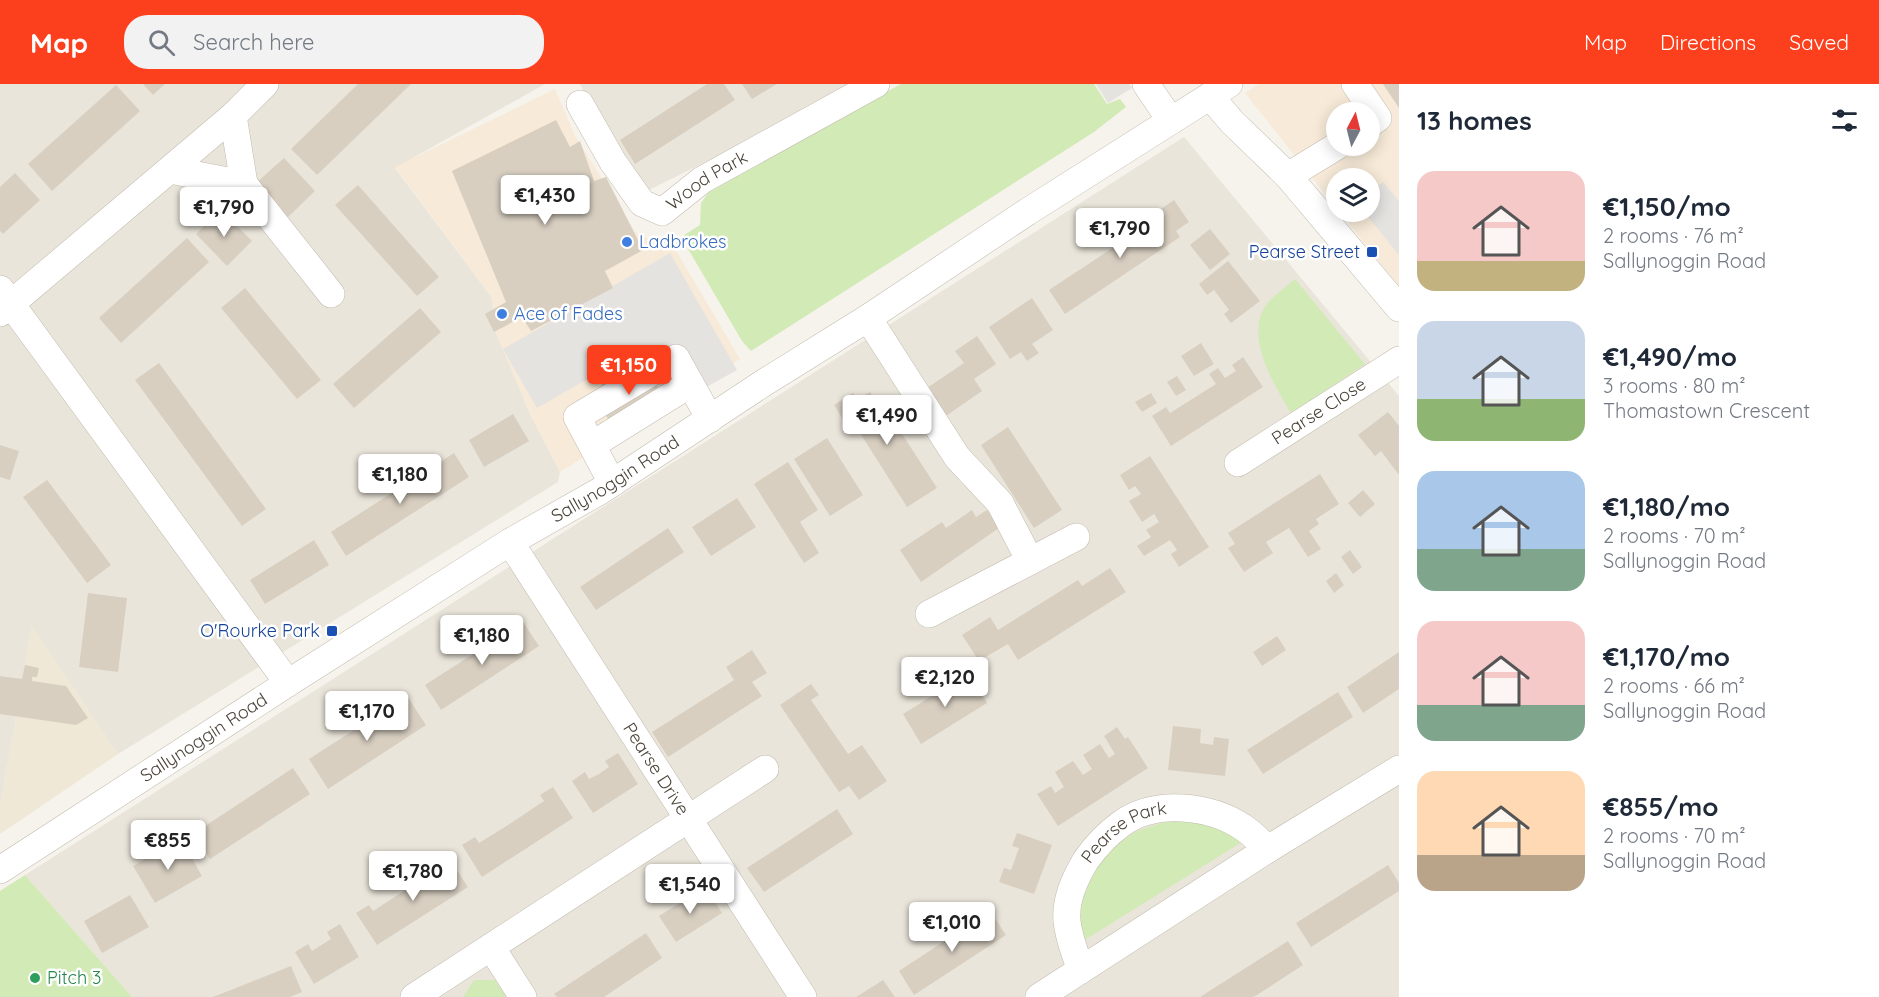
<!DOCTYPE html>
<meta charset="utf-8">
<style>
:root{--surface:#fff;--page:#f2f2f3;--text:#1f2937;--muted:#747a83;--accent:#fc3f1d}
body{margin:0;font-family:Quicksand,sans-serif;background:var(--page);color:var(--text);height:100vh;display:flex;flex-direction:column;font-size:22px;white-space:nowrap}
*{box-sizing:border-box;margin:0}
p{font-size:20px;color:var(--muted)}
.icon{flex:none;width:33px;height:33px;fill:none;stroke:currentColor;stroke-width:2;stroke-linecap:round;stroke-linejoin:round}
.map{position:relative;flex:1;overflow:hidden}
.side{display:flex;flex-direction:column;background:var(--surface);width:480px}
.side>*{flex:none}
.needle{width:39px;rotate:7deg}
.controls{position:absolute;left:1326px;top:18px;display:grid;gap:12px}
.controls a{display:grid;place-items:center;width:54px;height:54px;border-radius:50%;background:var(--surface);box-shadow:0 3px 15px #0003;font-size:30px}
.price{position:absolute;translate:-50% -51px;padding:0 14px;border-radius:6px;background:#fff;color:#222;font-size:20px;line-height:39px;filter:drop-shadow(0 2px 3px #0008)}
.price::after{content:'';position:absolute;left:50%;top:36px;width:18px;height:14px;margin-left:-9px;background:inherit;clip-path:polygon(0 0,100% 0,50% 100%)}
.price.current{background:var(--accent);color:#fff}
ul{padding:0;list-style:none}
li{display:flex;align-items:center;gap:18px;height:150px;padding:0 18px}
li span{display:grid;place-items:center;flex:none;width:168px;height:120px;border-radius:18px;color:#555}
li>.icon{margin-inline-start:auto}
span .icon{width:72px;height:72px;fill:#fffc;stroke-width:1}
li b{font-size:26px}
h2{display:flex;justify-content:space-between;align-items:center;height:72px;padding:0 18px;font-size:26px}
header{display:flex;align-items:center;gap:36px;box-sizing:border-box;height:84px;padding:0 30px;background:var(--accent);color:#fff}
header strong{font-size:28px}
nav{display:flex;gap:33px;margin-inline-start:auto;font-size:21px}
.search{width:420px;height:54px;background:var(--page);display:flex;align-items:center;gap:15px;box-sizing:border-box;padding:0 21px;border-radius:24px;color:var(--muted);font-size:22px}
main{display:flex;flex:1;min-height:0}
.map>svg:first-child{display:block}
</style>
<header>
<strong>Map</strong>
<div class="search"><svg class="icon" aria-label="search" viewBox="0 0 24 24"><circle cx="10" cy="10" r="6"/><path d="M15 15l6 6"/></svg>Search here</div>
<nav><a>Map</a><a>Directions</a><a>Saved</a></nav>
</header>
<main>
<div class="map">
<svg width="1399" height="913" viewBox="0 0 1399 913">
<rect width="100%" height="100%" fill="#f6f3ec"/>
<!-- residential -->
<g fill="#eae5da">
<polygon points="0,0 545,0 395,84 492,214 494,244 531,332 560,388 558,398 118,670 32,543 0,724"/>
<polygon points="580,0 863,0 641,110"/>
<polygon points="1184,53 1399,312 1399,913 132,913 25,791"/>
</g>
<!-- commercial -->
<g fill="#f7ead8" fill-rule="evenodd">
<path d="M 1259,0 L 1399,0 L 1399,202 L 1339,128 L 1370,128 L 1370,94 L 1336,94 L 1336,124 L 1245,9 ZM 1336,28 L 1370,28 L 1370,62 L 1336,62 Z"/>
<polygon points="555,5 575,52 636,149 677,168 740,275 560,388 531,332 494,244 492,214 395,83"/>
</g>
<!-- education -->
<polygon fill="#efe8d6" points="32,542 118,670 0,750 0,724"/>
<!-- green -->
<g fill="#d2eab5">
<polygon points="901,0 1094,0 1107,20 1120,15 1126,23 1094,48 751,267 742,257 681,153 700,141 701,119 708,109"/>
<path d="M 1295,195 L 1365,280 L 1291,329 C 1275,303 1246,255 1264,224 C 1271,213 1286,203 1295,195 Z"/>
<polygon points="1171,736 1212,740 1242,758 1083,857 1077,827 1087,795 1106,768 1137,747"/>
<polygon points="25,791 132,913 0,913 0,807"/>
<polygon points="474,896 495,896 506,913 463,913"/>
</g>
<!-- parking -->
<g fill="#e5e3e0">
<polygon points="1096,0 1129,0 1132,4 1108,19"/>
<polygon points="1383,98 1399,117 1399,171 1364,128 1370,128 1370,108"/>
<polygon points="670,169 737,286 680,318 647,261 537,324 503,265"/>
</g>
<!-- building -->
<g fill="#d8cfc1">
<polygon points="143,0 165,0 153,11"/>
<polygon points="358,0 411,0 317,91 291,65"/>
<polygon points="707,0 724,0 735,16 635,80 620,56"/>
<polygon points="742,0 777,0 752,15"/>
<polygon points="1383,0 1399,0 1399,24"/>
<polygon points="116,1 140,27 52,107 28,80"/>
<polygon points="556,36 570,63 580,57 594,97 606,93 643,166 605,187 613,204 531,247 522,233 494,248 485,230 506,218 452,87"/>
<polygon points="284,74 315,107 287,134 255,100"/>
<polygon points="15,89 40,116 3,150 0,147 0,103"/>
<polygon points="358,101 439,193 417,212 335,121"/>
<polygon points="1174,116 1189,138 1176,147 1180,153 1065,230 1049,206 1164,130 1161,125"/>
<polygon points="221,126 252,157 227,182 196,150"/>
<polygon points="1210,145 1230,170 1210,186 1190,161"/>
<polygon points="187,154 209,178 121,259 99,234"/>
<polygon points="1228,177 1260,217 1231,239 1224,230 1229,226 1214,206 1207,211 1199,200"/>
<polygon points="245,204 321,296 297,315 221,224"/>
<polygon points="1032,214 1053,246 1032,260 1039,269 1027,277 1021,268 1010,275 989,243"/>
<polygon points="420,224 441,248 354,324 333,300"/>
<polygon points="977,252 996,280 974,295 982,307 943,334 924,306 964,279 955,267"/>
<polygon points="1201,259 1214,280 1194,292 1181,272"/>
<polygon points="634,273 642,286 646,284 668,321 617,350 595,313 606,307 598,294"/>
<polygon points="1243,273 1263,303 1171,362 1152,332 1166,323 1170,329 1216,300 1209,290 1218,284 1225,294 1236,287 1232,281"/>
<polygon points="159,279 266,425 242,442 135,296"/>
<polygon points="1177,292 1186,306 1176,312 1167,298"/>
<polygon points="870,308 880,325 884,322 937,404 907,423 855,341 849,345 834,321 853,309 857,315"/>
<polygon points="1151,309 1157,319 1142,328 1135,318"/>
<polygon points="1388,328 1399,342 1399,391 1381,367 1375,372 1358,351"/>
<polygon points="513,330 529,357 484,383 469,356"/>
<polygon points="1008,343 1062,426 1034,444 981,361"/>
<polygon points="827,354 863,411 830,432 794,375"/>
<polygon points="0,361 19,367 10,396 0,393"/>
<polygon points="454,369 469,393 346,472 331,448"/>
<polygon points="1150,372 1209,463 1179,483 1171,470 1177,466 1170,456 1144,472 1137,462 1151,453 1146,446 1159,438 1154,430 1142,438 1129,417 1141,410 1135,402 1129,406 1120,391"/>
<polygon points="788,378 818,426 800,438 819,469 804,479 754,400"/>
<polygon points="1320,390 1339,420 1316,435 1319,440 1309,447 1321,465 1308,473 1289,444 1266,458 1273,469 1244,488 1228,464 1235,460 1228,449"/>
<polygon points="47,396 111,481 87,499 23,413"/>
<polygon points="1363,406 1375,420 1360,433 1348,419"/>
<polygon points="737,414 756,443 711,472 692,443"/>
<polygon points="972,426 976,433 987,426 999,444 921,498 900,466 942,438 946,444"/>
<polygon points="668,444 684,468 596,526 580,503"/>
<polygon points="314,456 329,481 265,520 250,496"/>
<polygon points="1350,466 1362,483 1353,490 1341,473"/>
<polygon points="1110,484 1126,508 1018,576 1008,560 979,577 962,551 990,533 998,546 1078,496 1082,502"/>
<polygon points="1336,489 1344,501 1334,509 1326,497"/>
<polygon points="88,509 127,514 118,588 79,583"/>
<polygon points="523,538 539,562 441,626 425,601"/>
<polygon points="1277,552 1286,566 1262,582 1253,568"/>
<polygon points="752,566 767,589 752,598 762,612 668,673 652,648 734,596 726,583"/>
<polygon points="1399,568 1399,605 1363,629 1347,603"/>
<polygon points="25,581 39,584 37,593 32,593 32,597 66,602 88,634 76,641 0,630 0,592 22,595"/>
<polygon points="969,589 987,619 921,660 903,630"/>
<polygon points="811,600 819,611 811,616 848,670 862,661 887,697 859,716 849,702 839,708 780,621"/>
<polygon points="1338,608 1353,633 1263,690 1247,666"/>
<polygon points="407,612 426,641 328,705 309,675"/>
<polygon points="1173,642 1201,645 1200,659 1213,661 1214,653 1229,655 1225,692 1168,686"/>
<polygon points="1117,643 1125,655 1128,653 1148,684 1058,742 1037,710 1051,702 1055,709 1064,703 1055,688 1073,677 1083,691 1092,685 1083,671 1100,660 1109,674 1115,670 1104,652"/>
<polygon points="618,669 638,700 593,729 572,697 585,688 589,695 599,690 609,683 605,677"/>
<polygon points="293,684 310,710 210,775 193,750"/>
<polygon points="553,703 573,734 482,793 462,761 475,753 479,759 511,739 544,717 540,711"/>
<polygon points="837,725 853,750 764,808 747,784"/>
<polygon points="1017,749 1052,761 1034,810 999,798 1004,784 1011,786 1019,764 1012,762"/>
<polygon points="181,755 202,792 155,819 133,782"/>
<polygon points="446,770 468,803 377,861 356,829 369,821 373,827 438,785 434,779"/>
<polygon points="1388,781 1399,799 1399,807 1311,863 1296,839"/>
<polygon points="705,803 722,829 676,858 659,832"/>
<polygon points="130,811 149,843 102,869 84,837"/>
<polygon points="990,827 1006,851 914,911 899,887"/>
<polygon points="340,840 359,873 314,900 295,868 308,860 312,867 331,855 327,848"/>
<polygon points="646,849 662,874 604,913 557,913 554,910"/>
<polygon points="1288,857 1303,881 1257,911 1253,913 1200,913"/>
<polygon points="291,882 302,908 290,913 213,913"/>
<polygon points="883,896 895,913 856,913 861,910"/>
</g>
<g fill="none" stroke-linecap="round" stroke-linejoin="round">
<defs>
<g id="minor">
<polyline points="1146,0 1171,37"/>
<polyline points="1355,0 1378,34 1370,40"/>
<polyline points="1210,12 1232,38 1288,92 1399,224"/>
<path id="s1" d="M 580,20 L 613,78 L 642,119 L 662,128 L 702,96 L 876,0"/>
<polyline points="233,32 244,100"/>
<polyline points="170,86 244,100 331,210"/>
<polyline points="1288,92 1337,62"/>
<polyline points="0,205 288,599"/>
<polyline points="0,229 233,32 265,0"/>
<polyline points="868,234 957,373 1000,419 1030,477"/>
<polyline points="592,361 690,300"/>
<path id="s2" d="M 1238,379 L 1399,276"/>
<polyline points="612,399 577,333 676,274 710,335"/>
<path id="s3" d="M 510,458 L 803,913"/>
<polyline points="929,530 1076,453"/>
<path id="s4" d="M 0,786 L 288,599 L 510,458 L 600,407 L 765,298 L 868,234 L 1027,128 L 1229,0"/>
<polyline points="491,863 523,913"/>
<path id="s5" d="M 1081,886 C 1075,870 1069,854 1067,837 C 1065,816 1075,794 1086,776 C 1096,762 1107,750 1121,740 C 1155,715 1210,721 1244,744 C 1253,750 1260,758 1268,765"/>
<polyline points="414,913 765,685"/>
<polyline points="1039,913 1268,765 1399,685"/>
</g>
</defs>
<!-- minor casing -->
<use href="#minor" stroke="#c2bbae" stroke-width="28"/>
<!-- minor -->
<use href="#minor" stroke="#fff" stroke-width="27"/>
</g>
<!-- markers -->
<g fill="#3f7fe0" stroke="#fff" stroke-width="2">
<circle cx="627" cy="158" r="6"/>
<circle cx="502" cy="230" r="6"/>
</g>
<g fill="#1a4fb4" stroke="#fff" stroke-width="2">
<rect x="1366" y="162" width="12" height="12" rx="3"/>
<rect x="326" y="541" width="12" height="12" rx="3"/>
</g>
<circle fill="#2e9e5b" stroke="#fff" stroke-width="2" cx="35" cy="894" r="6"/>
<g text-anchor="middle" stroke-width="5" stroke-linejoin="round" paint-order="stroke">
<!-- street labels -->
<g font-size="18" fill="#4b4439" stroke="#fff">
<text dy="6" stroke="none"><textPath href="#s1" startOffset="194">Wood Park</textPath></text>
<text dy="6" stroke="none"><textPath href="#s2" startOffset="96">Pearse Close</textPath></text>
<text dy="6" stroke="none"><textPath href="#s4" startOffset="729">Sallynoggin Road</textPath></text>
<text dy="6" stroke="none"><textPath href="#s4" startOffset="243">Sallynoggin Road</textPath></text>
<text dy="6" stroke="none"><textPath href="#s3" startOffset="270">Pearse Drive</textPath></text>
<text dy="6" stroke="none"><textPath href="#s5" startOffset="165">Pearse Park</textPath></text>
</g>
<!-- shop labels -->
<g font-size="18" fill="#366cbe" stroke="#fff" text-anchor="start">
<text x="639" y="164">Ladbrokes</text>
<text x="514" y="236">Ace of Fades</text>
</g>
<!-- transit labels -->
<g font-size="18" fill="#164399" stroke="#fff" text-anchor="end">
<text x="1360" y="174">Pearse Street</text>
<text x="320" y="553">O'Rourke Park</text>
</g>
<!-- leisure labels -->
<g font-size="18" fill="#27864d" stroke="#fff" text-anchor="start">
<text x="47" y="900">Pitch 3</text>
</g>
</g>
</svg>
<div class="controls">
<a><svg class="needle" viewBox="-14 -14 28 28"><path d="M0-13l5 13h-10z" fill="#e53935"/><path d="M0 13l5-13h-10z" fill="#747a83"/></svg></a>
<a><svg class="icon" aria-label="layers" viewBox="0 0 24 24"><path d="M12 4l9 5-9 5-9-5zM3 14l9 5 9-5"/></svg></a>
</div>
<b class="price" style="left:545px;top:142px">€1,430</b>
<b class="price" style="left:224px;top:154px">€1,790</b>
<b class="price" style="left:1120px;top:175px">€1,790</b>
<b class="price current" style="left:629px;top:312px">€1,150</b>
<b class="price" style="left:887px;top:362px">€1,490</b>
<b class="price" style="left:400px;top:421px">€1,180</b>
<b class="price" style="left:482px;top:582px">€1,180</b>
<b class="price" style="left:945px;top:624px">€2,120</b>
<b class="price" style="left:367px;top:658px">€1,170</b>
<b class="price" style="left:168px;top:787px">€855</b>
<b class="price" style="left:413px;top:818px">€1,780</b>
<b class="price" style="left:690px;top:831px">€1,540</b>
<b class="price" style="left:952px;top:869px">€1,010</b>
</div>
<section class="side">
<h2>13 homes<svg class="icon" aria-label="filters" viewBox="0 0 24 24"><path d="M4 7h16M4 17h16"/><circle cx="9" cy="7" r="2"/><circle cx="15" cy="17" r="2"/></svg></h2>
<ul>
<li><span style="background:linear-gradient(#f6c9c9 75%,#c2b280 0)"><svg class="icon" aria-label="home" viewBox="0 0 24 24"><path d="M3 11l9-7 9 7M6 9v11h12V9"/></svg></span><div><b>€1,150/mo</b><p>2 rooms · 76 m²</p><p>Sallynoggin Road</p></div></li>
<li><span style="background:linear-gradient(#c9d6e8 65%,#8fb573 0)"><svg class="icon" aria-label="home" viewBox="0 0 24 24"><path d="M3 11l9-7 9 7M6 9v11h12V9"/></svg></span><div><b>€1,490/mo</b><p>3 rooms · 80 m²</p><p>Thomastown Crescent</p></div></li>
<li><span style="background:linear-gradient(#a9c7e8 65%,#7fa58c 0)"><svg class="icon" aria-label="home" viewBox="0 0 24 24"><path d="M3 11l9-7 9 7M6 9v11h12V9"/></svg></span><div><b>€1,180/mo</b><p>2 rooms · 70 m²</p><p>Sallynoggin Road</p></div></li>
<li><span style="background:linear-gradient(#f6c9c9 70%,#7fa58c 0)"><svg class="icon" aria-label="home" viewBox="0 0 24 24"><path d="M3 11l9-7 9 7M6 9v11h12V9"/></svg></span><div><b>€1,170/mo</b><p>2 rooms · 66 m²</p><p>Sallynoggin Road</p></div></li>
<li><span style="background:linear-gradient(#ffd9b3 70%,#b9a48a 0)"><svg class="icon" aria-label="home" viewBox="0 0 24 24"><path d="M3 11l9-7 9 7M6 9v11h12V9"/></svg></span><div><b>€855/mo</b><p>2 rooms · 70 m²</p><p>Sallynoggin Road</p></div></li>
</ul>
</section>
</main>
